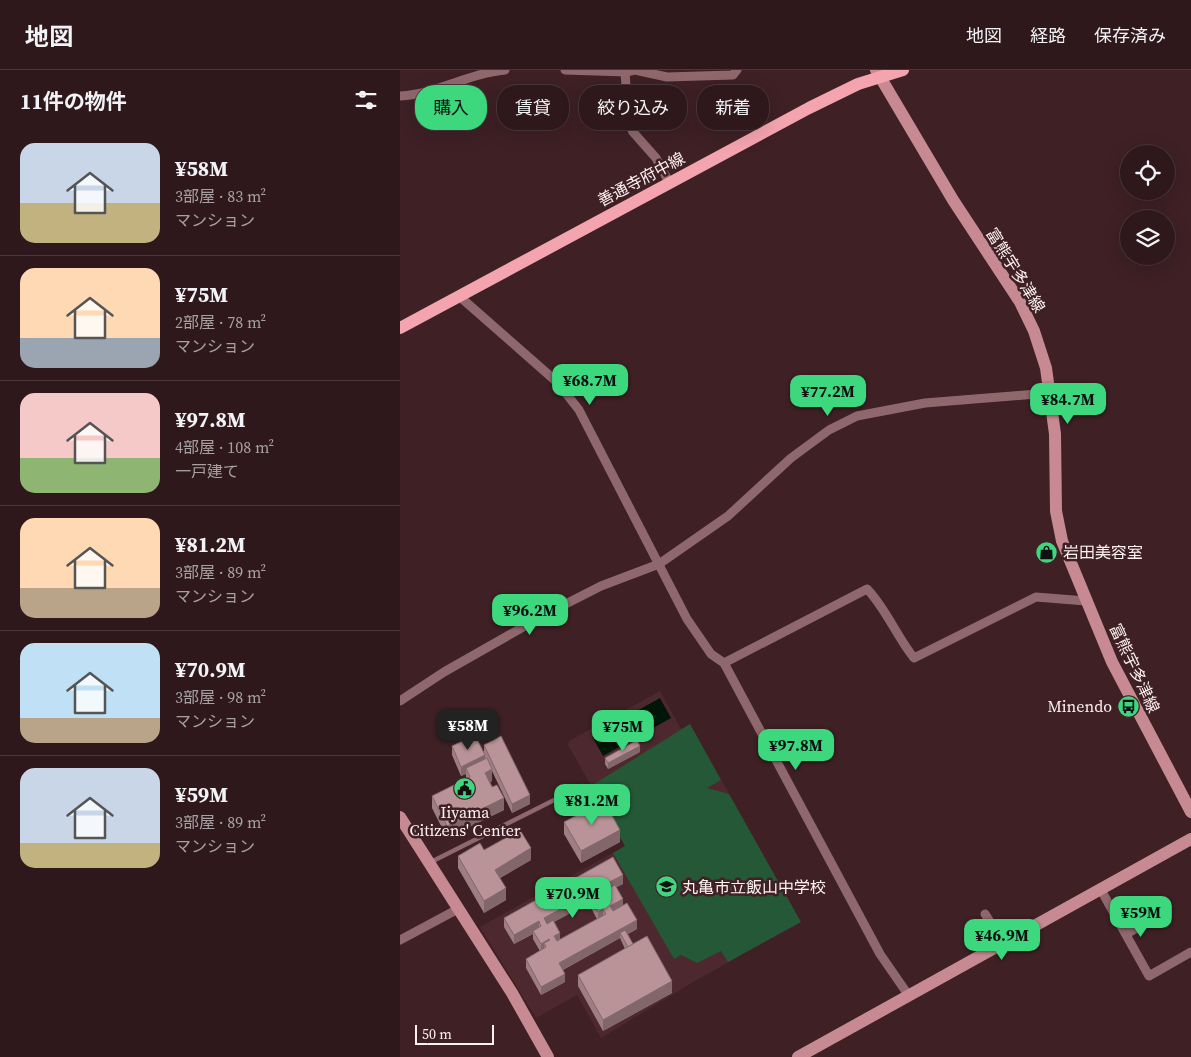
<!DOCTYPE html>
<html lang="ja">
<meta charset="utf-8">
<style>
:root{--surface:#2e181c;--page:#3a2529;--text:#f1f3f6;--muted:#a7a0a3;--line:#49373b;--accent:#3dd77e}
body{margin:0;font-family:"Source Serif 4","Noto Sans JP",serif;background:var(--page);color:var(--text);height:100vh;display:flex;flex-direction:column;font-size:19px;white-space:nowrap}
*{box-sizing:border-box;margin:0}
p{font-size:16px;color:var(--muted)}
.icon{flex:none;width:28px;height:28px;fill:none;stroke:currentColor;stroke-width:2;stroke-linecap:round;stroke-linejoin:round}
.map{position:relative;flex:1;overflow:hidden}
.details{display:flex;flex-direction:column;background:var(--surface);width:400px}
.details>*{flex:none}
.hud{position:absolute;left:15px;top:15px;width:475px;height:45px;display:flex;gap:10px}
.fabs{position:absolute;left:720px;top:75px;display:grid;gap:10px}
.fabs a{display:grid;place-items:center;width:55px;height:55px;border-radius:50%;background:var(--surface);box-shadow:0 5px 20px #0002,0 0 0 1px var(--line);font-size:25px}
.scale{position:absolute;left:15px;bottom:12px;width:79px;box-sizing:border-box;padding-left:5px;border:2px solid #fef1f2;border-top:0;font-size:14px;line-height:18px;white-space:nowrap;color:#fef1f2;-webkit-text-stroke:4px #3e2025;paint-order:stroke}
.price{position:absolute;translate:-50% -42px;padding:0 11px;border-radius:10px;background:var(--accent);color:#111;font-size:16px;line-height:32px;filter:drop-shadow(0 1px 2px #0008)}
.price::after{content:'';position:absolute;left:50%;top:30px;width:15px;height:11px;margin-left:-8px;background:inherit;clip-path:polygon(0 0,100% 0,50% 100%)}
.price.on{background:#222;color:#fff}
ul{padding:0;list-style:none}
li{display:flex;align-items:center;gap:15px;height:125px;padding:0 20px}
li+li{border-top:1px solid var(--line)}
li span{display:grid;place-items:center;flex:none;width:140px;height:100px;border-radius:15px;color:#555}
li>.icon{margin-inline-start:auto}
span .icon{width:60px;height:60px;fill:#fffc;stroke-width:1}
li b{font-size:21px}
h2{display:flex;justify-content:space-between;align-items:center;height:60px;padding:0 20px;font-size:21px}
.pill{padding:0 18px;border-radius:20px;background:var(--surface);box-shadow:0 5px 20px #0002,0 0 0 1px var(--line);font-size:18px;line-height:45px}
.pill.on{background:var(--accent);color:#111}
header{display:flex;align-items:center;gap:30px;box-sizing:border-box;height:70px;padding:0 25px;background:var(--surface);border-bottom:1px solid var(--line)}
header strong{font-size:24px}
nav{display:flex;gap:28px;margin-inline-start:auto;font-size:18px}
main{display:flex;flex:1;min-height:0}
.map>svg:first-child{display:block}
</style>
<header>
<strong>地図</strong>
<nav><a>地図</a><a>経路</a><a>保存済み</a></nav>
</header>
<main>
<section class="details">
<h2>11件の物件<svg class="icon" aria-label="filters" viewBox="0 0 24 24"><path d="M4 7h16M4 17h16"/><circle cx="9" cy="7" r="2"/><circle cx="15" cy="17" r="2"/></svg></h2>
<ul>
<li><span style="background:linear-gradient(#c9d6e8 60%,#c2b280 0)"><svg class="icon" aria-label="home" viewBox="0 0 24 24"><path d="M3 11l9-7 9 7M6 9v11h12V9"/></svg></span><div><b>¥58M</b><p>3部屋 · 83 m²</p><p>マンション</p></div></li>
<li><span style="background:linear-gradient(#ffd9b3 70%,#9aa5b1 0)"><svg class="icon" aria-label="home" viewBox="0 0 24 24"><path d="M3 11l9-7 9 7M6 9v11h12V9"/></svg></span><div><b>¥75M</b><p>2部屋 · 78 m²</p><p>マンション</p></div></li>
<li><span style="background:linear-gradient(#f6c9c9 65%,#8fb573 0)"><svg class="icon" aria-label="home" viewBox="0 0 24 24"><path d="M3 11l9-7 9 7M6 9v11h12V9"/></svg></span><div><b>¥97.8M</b><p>4部屋 · 108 m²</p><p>一戸建て</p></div></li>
<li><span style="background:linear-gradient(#ffd9b3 70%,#b9a48a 0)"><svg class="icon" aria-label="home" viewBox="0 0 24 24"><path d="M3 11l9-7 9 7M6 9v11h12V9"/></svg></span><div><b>¥81.2M</b><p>3部屋 · 89 m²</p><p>マンション</p></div></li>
<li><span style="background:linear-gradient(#bfe0f5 75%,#b9a48a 0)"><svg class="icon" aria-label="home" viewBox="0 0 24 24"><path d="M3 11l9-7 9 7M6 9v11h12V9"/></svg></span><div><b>¥70.9M</b><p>3部屋 · 98 m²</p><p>マンション</p></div></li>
<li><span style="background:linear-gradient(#c9d6e8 75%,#c2b280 0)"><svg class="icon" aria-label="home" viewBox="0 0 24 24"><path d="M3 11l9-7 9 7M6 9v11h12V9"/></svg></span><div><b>¥59M</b><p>3部屋 · 89 m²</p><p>マンション</p></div></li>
</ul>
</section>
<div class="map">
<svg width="791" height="987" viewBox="0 0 791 987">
<rect width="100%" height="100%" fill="#3e2025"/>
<!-- built -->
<polygon fill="#4d292f" points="260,621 281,659 290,654 401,852 295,911 201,968 177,925 136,948 80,857 225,776 206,740 185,719 191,715 168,675 169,671"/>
<!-- green -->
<polygon fill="#255837" points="290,654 321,710 307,718 329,724 401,852 328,892 321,881 297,893 281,885 274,889 213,783 225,776 191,716"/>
<!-- water -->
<polygon fill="#001607" points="260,628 271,648 203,686 192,666"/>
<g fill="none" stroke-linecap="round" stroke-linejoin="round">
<!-- lane -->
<polyline stroke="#8f686d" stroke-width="4.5" points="29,793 182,716"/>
<!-- street -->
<g stroke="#8f686d" stroke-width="9">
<polyline points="165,0 226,2 235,0 267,7 333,5 337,0"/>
<polyline points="225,0 228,52 233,62 256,88 269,112"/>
<path d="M 0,26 C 37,24 69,3 105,0"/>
<polyline points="59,226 158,313 179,340 287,549 311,584 324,593 480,884 509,926"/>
<path d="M 324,593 L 467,519 C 485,537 497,567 514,588 L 636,527 L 686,531"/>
<polyline points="0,631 44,602 146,544 201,516 259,494 328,446 391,388 429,360 457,346 525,333 649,323"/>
<polyline points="701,820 749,906 791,882"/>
<polyline points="585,844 604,874"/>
<polyline points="726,864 766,842"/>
<polyline points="0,870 58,839"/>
</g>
<!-- secondary -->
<g stroke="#c88a92" stroke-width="12">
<polyline points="476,0 553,130 620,232 634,261 646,298 655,364 656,441 662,471 712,592 791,742"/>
<polyline points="0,747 112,923 148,987"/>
<polyline points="398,987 791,769"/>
</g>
<!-- primary -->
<polyline stroke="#f4a4af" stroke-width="12" points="0,258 409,38 458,14 503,0"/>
</g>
<!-- wall -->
<g fill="#9f7e82" fill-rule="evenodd">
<polygon points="84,675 130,734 112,743 92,701 92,711 90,712 104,740 47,768 32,738 32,726 66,710 66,704 61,706 52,685 52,676 84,684"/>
<polygon points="240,682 208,699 205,694 205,688"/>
<polygon points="164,752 220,772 181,793 164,764"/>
<polygon points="84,780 131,790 100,808 106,830 84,843 58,798 58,786"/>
<path d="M 213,787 L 223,814 L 216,817 L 223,835 L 237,859 L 228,864 L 233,874 L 272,923 L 203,961 L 178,916 L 178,905 L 225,879 L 220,868 L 163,900 L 165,912 L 141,925 L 126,898 L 126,889 L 140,881 L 133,869 L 133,864 L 114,874 L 104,857 L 104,848 ZM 191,832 L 191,838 L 197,849 L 160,870 L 154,852 Z"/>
</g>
<!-- shaded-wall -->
<g fill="#82676a">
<polygon points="240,676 240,682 208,699 208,693"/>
<polygon points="85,685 85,694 66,698 66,704 61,706 61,697"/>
<polygon points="92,699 92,711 85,715 85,703"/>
<polygon points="130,725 130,734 112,743 112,734"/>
<polygon points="104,728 104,740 47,768 47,756"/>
<polygon points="220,760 220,772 181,793 181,781"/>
<polygon points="131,778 131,790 95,811 95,800"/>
<polygon points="223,805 223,814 200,826 200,817"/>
<polygon points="106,818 106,830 84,843 84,831"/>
<polygon points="194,821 194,830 191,829 191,832 144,857 144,848"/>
<polygon points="223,829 223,838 210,845 210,836"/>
<polygon points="203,839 203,848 198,851 198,842"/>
<polygon points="237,850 237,859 222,867 220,863 220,868 159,902 159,893"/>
<polygon points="139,851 139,860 133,861 133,864 114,874 114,865"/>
<polygon points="160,863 160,872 154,875 154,866"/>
<polygon points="149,869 149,878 146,877 144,873 144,880 141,882 141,874"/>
<polygon points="165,904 165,912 141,925 141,917"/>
<polygon points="272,911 272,923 203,961 203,950"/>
</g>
<!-- building -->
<g fill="#b99397" stroke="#82676a" fill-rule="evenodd">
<polygon points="75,665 85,685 61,697 52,676"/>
<polygon points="101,666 130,725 112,734 84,675"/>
<polygon points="237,670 240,676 208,693 205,688"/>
<polygon points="87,688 92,699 85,703 92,717 97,715 104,728 47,756 32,726 70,707 66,698"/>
<polygon points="204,731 220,760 181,781 164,752"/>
<polygon points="120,760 131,778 95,800 106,818 84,831 58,786 80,773 84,780"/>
<path d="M 213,787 L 223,805 L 200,817 L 203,822 L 215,815 L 223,829 L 210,836 L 213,841 L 227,833 L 237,850 L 159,893 L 165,904 L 141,917 L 126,889 L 146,877 L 144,873 L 150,870 L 149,869 L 141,874 L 133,861 L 141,856 L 139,851 L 114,865 L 104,848 ZM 194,821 L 197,826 L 191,829 L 198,842 L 203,839 L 206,844 L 157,871 L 154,866 L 160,863 L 153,850 L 147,854 L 144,848 Z"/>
<polygon points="225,860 233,874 228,877 220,863"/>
<polygon points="247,866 272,911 203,950 178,905"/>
</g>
<!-- icons -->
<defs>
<symbol id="shop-disc" viewBox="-11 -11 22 22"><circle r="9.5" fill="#3dd77e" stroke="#3e2025"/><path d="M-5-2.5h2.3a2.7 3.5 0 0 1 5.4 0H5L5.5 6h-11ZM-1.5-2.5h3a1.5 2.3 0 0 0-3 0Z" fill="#111"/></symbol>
<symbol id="bus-disc" viewBox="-11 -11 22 22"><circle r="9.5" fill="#3dd77e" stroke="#3e2025"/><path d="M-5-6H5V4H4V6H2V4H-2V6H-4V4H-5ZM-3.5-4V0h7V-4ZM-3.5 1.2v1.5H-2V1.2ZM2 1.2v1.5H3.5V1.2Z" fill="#111"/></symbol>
<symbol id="civic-disc" viewBox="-11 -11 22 22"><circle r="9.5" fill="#3dd77e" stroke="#3e2025"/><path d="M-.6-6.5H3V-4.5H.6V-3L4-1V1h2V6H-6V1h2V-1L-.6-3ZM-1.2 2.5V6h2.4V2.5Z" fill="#111"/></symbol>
<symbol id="school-disc" viewBox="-11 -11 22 22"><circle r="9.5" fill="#3dd77e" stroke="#3e2025"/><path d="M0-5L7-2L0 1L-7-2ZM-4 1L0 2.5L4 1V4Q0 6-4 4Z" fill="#111"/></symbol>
</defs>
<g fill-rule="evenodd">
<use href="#shop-disc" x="634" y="470" width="25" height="25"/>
<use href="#bus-disc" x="716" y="624" width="25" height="25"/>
<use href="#civic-disc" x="52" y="706" width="25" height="25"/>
<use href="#school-disc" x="254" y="804" width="25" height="25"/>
</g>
<g text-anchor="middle" stroke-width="5" stroke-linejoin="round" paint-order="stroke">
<!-- street labels -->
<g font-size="16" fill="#fef1f2" stroke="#3e2025">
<text transform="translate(241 109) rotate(-28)" y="6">善通寺府中線</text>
<text transform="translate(616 200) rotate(58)" y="6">富熊宇多津線</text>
<text transform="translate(735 598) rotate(65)" y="6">富熊宇多津線</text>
</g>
<!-- poi labels -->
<g font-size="16" fill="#fef1f2" stroke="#3e2025" text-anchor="start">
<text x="663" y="488">岩田美容室</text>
<text x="712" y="642" text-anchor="end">Minendo</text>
<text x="65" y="748" text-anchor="middle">Iiyama<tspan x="65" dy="18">Citizens' Center</tspan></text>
<text x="282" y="823">丸亀市立飯山中学校</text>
</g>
</g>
</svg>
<div class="fabs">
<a><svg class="icon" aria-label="locate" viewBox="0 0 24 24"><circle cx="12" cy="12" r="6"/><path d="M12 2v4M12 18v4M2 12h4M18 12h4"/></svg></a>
<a><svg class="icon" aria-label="layers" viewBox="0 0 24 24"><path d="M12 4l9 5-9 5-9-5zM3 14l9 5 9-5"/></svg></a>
</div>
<div class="scale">50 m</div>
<b class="price" style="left:190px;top:336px">¥68.7M</b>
<b class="price" style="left:428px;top:347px">¥77.2M</b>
<b class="price" style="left:668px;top:355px">¥84.7M</b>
<b class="price" style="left:130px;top:566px">¥96.2M</b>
<b class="price on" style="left:68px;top:681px">¥58M</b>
<b class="price" style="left:223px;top:682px">¥75M</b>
<b class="price" style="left:396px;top:701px">¥97.8M</b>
<b class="price" style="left:192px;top:756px">¥81.2M</b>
<b class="price" style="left:173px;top:849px">¥70.9M</b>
<b class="price" style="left:741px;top:868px">¥59M</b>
<b class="price" style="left:602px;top:891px">¥46.9M</b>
<div class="hud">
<a class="pill on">購入</a>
<a class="pill">賃貸</a>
<a class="pill">絞り込み</a>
<a class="pill">新着</a>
</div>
</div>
</main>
